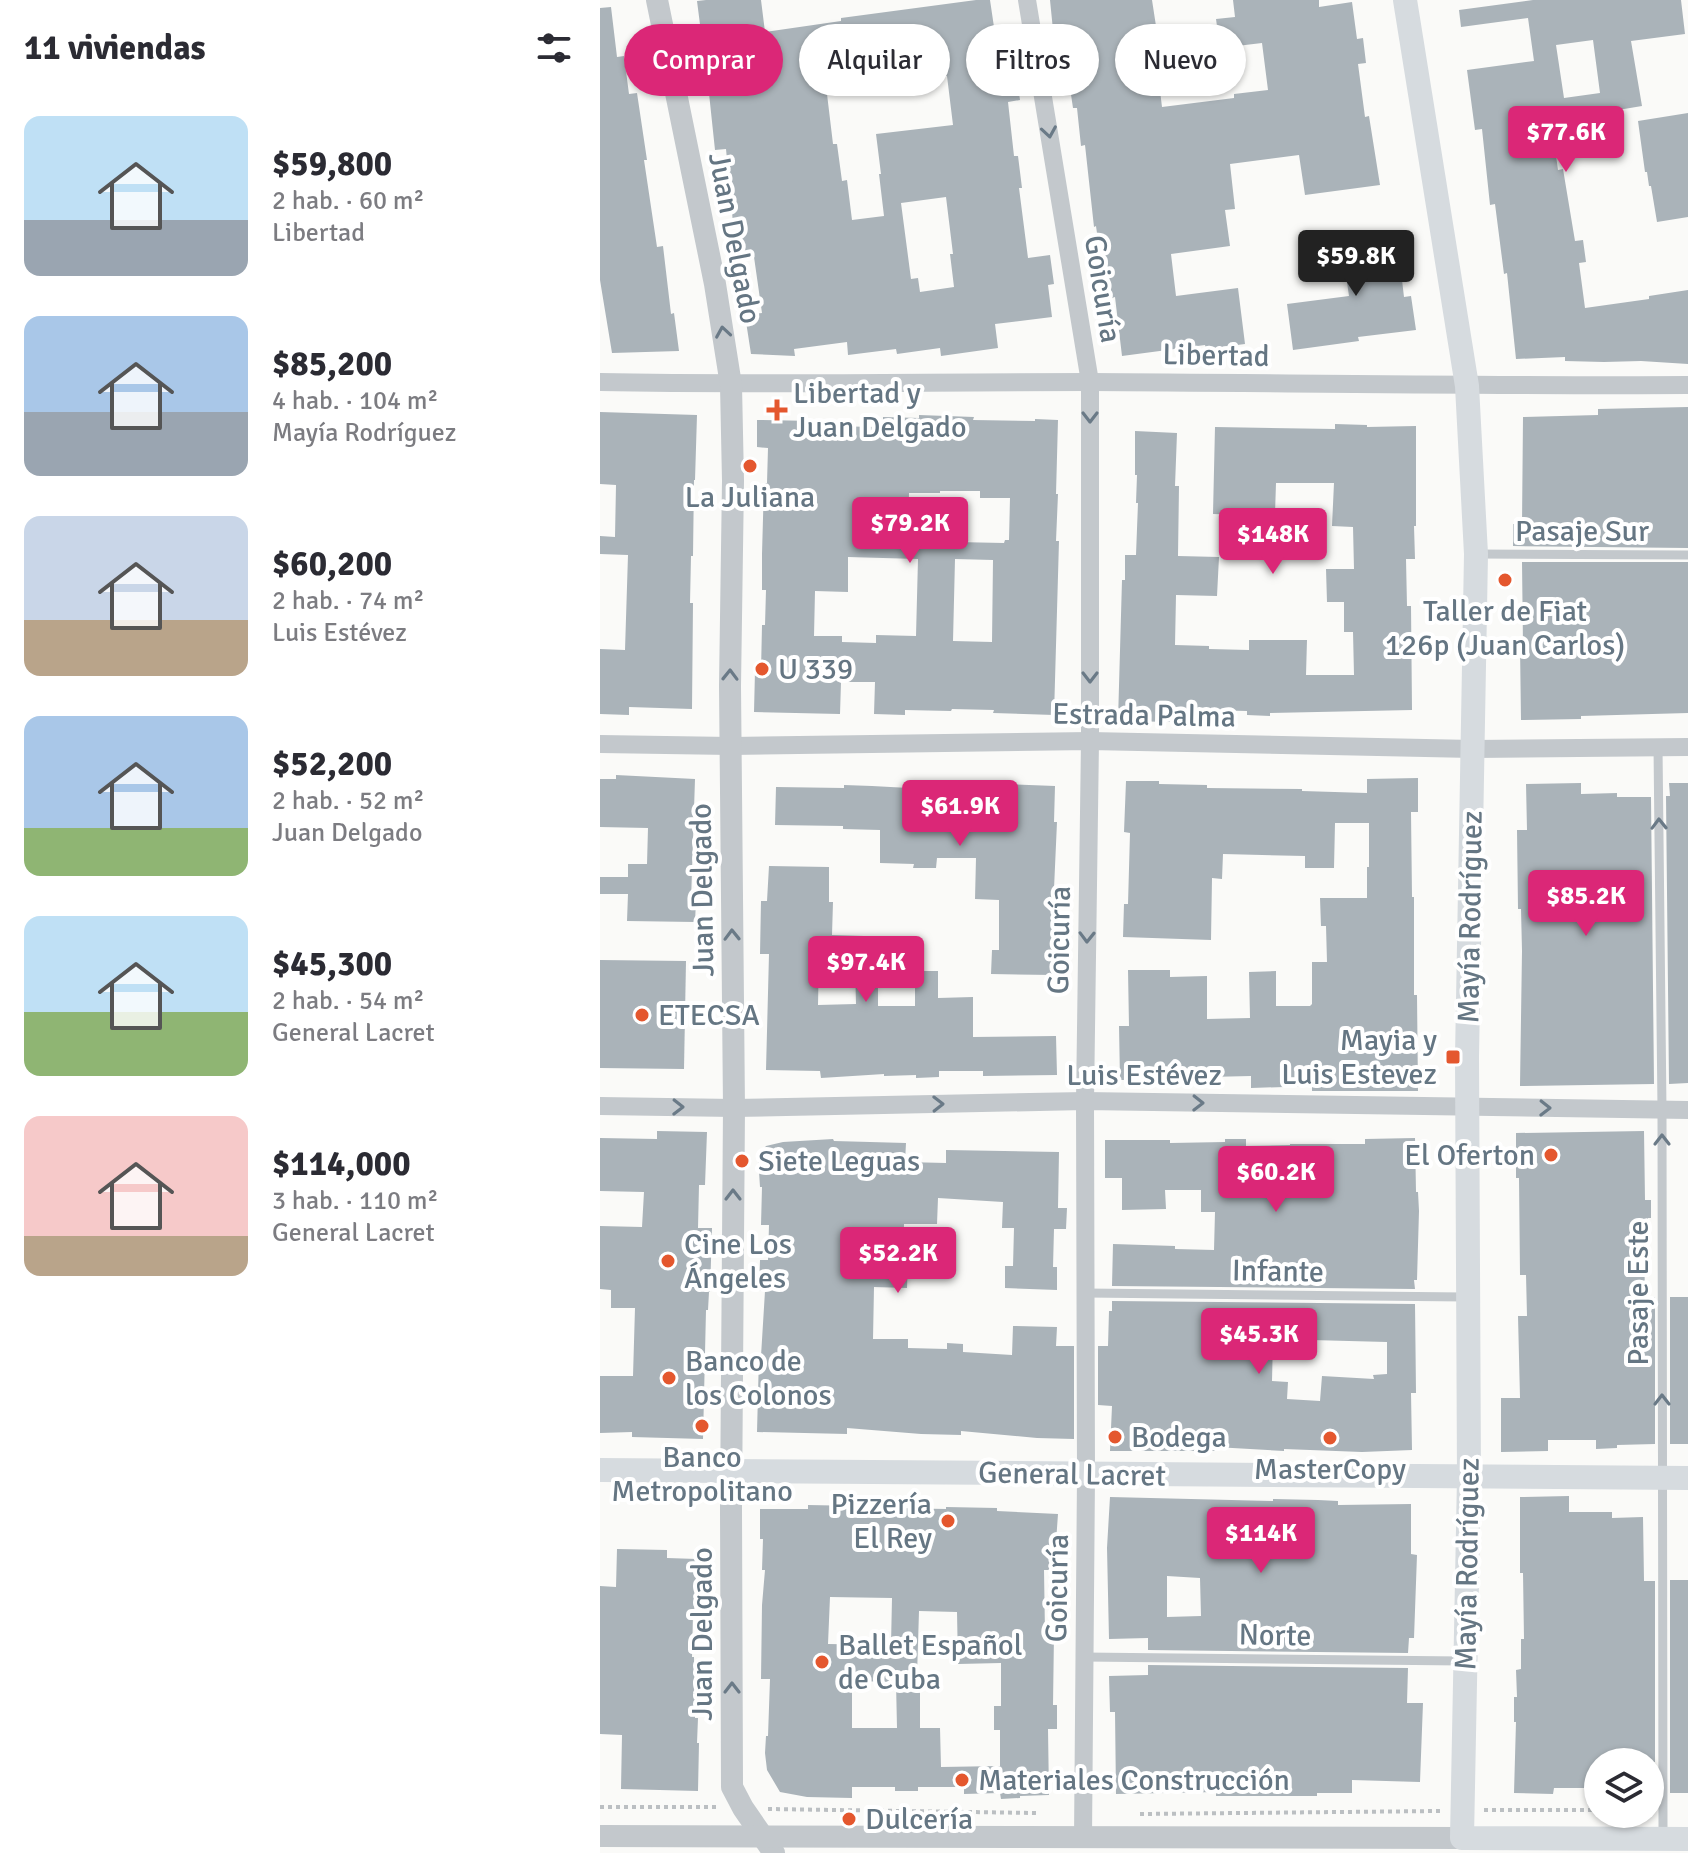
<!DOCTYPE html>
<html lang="es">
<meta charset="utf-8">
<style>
:root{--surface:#fff;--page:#f2f2f3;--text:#2b2b33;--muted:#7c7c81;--accent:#db2777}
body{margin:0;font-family:Signika,sans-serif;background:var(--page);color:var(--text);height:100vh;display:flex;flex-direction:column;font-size:30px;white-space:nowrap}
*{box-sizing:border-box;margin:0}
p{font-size:26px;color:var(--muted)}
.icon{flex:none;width:44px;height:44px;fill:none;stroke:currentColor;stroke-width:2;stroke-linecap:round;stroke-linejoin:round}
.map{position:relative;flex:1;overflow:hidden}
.details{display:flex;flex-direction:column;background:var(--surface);width:600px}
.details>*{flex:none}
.banner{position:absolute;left:24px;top:24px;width:760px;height:72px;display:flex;gap:16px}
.tools{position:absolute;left:984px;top:1748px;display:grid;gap:16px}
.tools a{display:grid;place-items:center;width:80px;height:80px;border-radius:50%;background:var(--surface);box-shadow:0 2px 6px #0004;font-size:40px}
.price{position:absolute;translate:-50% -68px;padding:0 18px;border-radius:8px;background:var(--accent);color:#fff;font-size:26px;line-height:52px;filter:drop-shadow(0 2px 4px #0008)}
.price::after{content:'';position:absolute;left:50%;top:48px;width:24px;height:18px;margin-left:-12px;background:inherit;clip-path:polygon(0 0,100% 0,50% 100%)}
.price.current{background:#222;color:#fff}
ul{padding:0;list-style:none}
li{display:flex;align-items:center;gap:24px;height:200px;padding:0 24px}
li span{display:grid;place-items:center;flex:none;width:224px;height:160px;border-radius:16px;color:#555}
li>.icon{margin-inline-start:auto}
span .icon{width:96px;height:96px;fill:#fffc;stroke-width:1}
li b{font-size:34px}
h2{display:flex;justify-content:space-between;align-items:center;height:96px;padding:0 24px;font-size:34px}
.chip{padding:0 28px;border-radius:36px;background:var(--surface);box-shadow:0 2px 6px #0004;font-size:28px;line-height:72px}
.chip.current{background:var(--accent);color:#fff}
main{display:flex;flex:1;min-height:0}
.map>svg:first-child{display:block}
</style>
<main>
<section class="details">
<h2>11 viviendas<svg class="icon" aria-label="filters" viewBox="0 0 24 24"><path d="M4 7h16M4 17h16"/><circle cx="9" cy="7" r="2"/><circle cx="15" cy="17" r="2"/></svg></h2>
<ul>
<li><span style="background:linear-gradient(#bfe0f5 65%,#9aa5b1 0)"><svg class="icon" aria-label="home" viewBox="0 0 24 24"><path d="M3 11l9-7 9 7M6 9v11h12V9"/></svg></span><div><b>$59,800</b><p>2 hab. · 60 m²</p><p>Libertad</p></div></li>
<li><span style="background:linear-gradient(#a9c7e8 60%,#9aa5b1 0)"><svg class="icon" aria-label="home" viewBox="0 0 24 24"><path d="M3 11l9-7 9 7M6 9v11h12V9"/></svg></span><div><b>$85,200</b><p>4 hab. · 104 m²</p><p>Mayía Rodríguez</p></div></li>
<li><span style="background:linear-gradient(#c9d6e8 65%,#b9a48a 0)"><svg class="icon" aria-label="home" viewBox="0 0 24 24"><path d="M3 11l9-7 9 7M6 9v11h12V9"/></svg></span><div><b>$60,200</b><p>2 hab. · 74 m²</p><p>Luis Estévez</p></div></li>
<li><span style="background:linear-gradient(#a9c7e8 70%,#8fb573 0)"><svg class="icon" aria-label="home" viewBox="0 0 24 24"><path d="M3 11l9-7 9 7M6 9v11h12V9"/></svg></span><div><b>$52,200</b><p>2 hab. · 52 m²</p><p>Juan Delgado</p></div></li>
<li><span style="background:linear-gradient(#bfe0f5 60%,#8fb573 0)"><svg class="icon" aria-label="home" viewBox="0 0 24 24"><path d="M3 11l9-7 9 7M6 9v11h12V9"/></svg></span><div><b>$45,300</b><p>2 hab. · 54 m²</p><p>General Lacret</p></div></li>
<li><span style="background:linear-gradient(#f6c9c9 75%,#b9a48a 0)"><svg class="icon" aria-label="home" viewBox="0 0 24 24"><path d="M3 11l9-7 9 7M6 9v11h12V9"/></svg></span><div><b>$114,000</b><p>3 hab. · 110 m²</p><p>General Lacret</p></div></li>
</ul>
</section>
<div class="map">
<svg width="1088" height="1853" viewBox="0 0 1088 1853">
<rect width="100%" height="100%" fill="#fafaf8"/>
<!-- building -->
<g fill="#aab3b9" fill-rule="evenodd">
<path d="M 106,0 L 161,0 L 165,32 L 241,21 L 241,18 L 376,0 L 390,0 L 402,81 L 417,79 L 420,100 L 408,102 L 414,156 L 418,156 L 422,188 L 419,188 L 428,258 L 450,255 L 454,284 L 448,285 L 452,317 L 395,324 L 398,348 L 341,356 L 340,348 L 297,354 L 296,349 L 248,355 L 247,342 L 194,349 L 195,356 L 151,354 L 145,315 L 162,313 L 154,257 L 141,258 L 137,222 L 133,223 L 126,149 L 115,150 L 106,65 L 96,67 L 92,42 L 102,40 L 97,1 ZM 337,36 L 342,76 L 347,76 L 353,125 L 276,134 L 281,174 L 279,174 L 284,216 L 252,220 L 247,180 L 242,181 L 237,144 L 233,144 L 227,94 L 240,92 L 235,49 ZM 346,197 L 353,254 L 350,254 L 354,287 L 320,292 L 318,278 L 311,279 L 301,203 Z"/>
<polygon points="450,0 552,0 556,26 559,25 562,49 555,50 562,107 634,98 634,94 668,90 662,43 620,48 616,19 635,17 633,0 719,0 719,7 752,2 757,39 763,38 766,63 758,64 765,117 769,116 780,185 705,195 699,155 630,164 635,209 625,210 630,246 571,254 576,296 638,288 645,344 606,349 605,345 522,356 515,297 512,298 507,262 501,262 496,226 494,227 485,145 481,146 477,108 473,108 466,61 463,62 458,29 453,30"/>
<path d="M 933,0 L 1081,0 L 1085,34 L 1031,41 L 1042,106 L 1000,113 L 1001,121 L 952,127 L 958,170 L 963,169 L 975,241 L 983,240 L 986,262 L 979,263 L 985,308 L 1049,299 L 1049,296 L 1088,290 L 1088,364 L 1041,361 L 1004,362 L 965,361 L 965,357 L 916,359 L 907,273 L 904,274 L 895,204 L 890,205 L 882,129 L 875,130 L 867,70 L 934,61 L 928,18 L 861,27 L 859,10 ZM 993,40 L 1000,93 L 964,98 L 956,45 Z"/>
<polygon points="11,7 17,57 24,56 29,94 37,93 47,160 44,160 57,247 63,246 71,314 74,313 79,351 12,353 0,280 0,8"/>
<polygon points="1088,113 1088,217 1057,222 1051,186 1049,186 1047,172 1045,172 1038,121"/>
<polygon points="790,232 794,264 800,263 804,297 811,296 816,330 758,337 759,341 693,350 687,304 749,296 744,262 733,263 730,240"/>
<polygon points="1088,407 1088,548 913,546 913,524 922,524 923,417 998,415 998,409"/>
<polygon points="0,412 97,415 95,480 94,480 93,556 91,556 90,603 93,603 92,709 29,707 29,715 0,714 0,649 25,650 28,555 0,554 0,536 15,537 16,485 0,484"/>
<path d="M 319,415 L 374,417 L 373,420 L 435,421 L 435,419 L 458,420 L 456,494 L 458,494 L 456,541 L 459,541 L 454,715 L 393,713 L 394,710 L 352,709 L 351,711 L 305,710 L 305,715 L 274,714 L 275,682 L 241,682 L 240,714 L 154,712 L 155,671 L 161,671 L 162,625 L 165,625 L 166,590 L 162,590 L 162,554 L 164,483 L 167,483 L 168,448 L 157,447 L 157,420 L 215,421 L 215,426 L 283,427 L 283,417 L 319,418 ZM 340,491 L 380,491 L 380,498 L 410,498 L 409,540 L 405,540 L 404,543 L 308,541 L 309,493 L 340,493 ZM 248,557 L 318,559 L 316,636 L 276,635 L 276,643 L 242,642 L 242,636 L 214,636 L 215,591 L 248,592 ZM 355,559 L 393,560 L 392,642 L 353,641 Z"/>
<polygon points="735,424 767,425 767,427 816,426 816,526 814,526 815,559 806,559 807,606 811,606 812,710 670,713 670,716 647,715 647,711 607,710 607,715 575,715 575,722 518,721 522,580 525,580 525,555 536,555 538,503 536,503 537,475 535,475 535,431 577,433 575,486 579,486 578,556 619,557 617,596 576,595 575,645 609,646 609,649 649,650 649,640 707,640 706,675 754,675 753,632 744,632 744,602 727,602 726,569 754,569 753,527 732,526 734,483 676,483 675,514 639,513 639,515 613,514 615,427 735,429"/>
<polygon points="922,562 1088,562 1088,713 981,716 981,719 921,720 920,646 923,646"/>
<polygon points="16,775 95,779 91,901 96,901 95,922 27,921 28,894 0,894 0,877 28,877 28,864 47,864 48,828 0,827 0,779 16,779"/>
<polygon points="818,778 818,812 811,812 812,897 814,897 814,995 817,995 818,1091 712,1091 712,1086 651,1088 651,1076 608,1077 608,1080 520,1080 519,1026 529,1026 528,970 570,970 570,977 607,976 607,1019 650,1018 649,972 676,971 676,1006 710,1006 712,1004 712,962 727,962 726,926 721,926 720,898 767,898 767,867 769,867 769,823 735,823 734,868 705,868 705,856 623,854 622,879 612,878 611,940 523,937 524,904 528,904 530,833 524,832 526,781 559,781 559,784 607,785 607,788 702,789 702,791 767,793 767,779"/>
<polygon points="981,783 981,794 1017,793 1017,797 1051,797 1054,1084 920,1086 922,951 921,909 918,909 917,830 927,830 926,784"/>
<polygon points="1069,783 1088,783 1088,1083 1069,1084 1066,796 1070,796"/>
<polygon points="407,784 455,786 454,822 457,822 453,911 454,975 391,974 392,950 399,950 399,900 375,899 376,858 337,858 336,868 313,868 314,864 280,863 280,830 243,829 243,826 175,825 176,787 244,788 244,785 272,786 309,788 309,790 344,791 345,786 407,788"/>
<polygon points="169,866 229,867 229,902 233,902 232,935 264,936 263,956 219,955 218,1005 256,1004 255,966 278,965 278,1006 315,1006 315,971 338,971 338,998 373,997 373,1037 456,1036 457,1075 383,1076 383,1071 339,1071 339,1077 316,1078 316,1075 284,1076 284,1074 221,1078 220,1071 166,1070 169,954 160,954 161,901 167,901"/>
<polygon points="0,960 86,961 84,1069 0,1068"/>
<polygon points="57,1131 107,1132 105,1185 99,1185 98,1228 112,1228 110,1292 109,1292 108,1310 106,1310 103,1439 32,1437 32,1432 0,1433 0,1376 33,1376 35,1308 11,1308 11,1290 0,1289 0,1226 42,1227 44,1192 0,1191 0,1138 57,1139"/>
<polygon points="1044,1131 1045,1200 1051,1200 1051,1218 1048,1218 1048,1242 1044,1242 1045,1297 1055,1297 1055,1444 1017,1445 1017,1448 996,1449 996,1440 948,1440 948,1451 901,1452 901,1398 920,1398 918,1316 927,1316 926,1275 920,1275 919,1178 916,1178 916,1133"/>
<polygon points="815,1138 816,1192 818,1192 819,1211 817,1280 814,1280 815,1289 512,1286 513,1244 575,1246 575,1249 614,1250 615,1212 601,1212 601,1190 565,1190 566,1209 522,1210 522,1178 505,1178 505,1140 570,1140 570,1143 625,1142 625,1139 646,1139 646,1146 690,1145 690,1144 765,1144 765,1139"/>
<polygon points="233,1139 234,1141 306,1143 305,1162 346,1163 346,1150 459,1152 458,1208 467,1208 466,1229 454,1229 453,1267 457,1267 457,1290 405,1288 405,1266 413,1266 414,1228 402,1228 403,1202 338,1198 337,1224 304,1224 303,1258 308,1259 307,1288 274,1287 273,1339 308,1339 308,1348 347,1349 347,1343 363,1344 363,1352 412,1355 413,1326 457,1327 456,1346 474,1346 474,1439 437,1438 361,1431 361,1435 321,1434 247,1428 247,1434 157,1432 159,1356 161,1356 165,1291 159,1291 160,1260 168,1260 169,1225 161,1225 162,1187 160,1187 158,1156 166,1146 183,1142"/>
<rect x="1070" y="1297" width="18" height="147"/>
<path d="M 512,1301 L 815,1304 L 816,1393 L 811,1393 L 812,1450 L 762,1452 L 684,1449 L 684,1451 L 615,1447 L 615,1451 L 510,1451 L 512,1406 L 498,1405 L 498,1346 L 508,1346 L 509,1311 L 512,1311 ZM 673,1339 L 787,1342 L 787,1374 L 773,1375 L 774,1379 L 722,1376 L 720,1401 L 687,1399 L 688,1382 L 672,1381 Z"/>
<polygon points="969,1496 969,1512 1012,1512 1012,1518 1043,1517 1044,1581 1055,1581 1055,1762 998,1762 998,1788 954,1788 953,1794 914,1793 916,1722 914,1722 914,1697 917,1697 916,1670 921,1669 921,1639 924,1639 923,1573 920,1573 920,1497"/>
<path d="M 510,1497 L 673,1501 L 673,1499 L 718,1500 L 738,1501 L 738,1505 L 811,1504 L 811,1554 L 817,1555 L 814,1638 L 809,1638 L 808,1653 L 548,1650 L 548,1638 L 509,1639 L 507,1548 ZM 567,1576 L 600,1578 L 601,1616 L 567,1617 Z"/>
<path d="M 208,1505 L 260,1506 L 260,1509 L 294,1510 L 294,1508 L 346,1509 L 346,1507 L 397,1508 L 397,1511 L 458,1514 L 456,1542 L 451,1542 L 452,1570 L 444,1570 L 445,1634 L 454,1633 L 453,1705 L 457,1705 L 457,1729 L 448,1729 L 449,1795 L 420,1796 L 420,1798 L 401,1799 L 400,1793 L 364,1794 L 364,1787 L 318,1787 L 318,1791 L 295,1791 L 295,1787 L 252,1787 L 252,1798 L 207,1797 L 180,1792 L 167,1770 L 165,1753 L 166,1736 L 168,1736 L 170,1679 L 161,1679 L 162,1605 L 165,1570 L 162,1570 L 163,1539 L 160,1539 L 160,1509 L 208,1509 ZM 230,1597 L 292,1598 L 291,1645 L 228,1644 ZM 319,1611 L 357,1612 L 358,1664 L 401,1663 L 401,1706 L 394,1706 L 394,1730 L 400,1730 L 400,1766 L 341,1767 L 340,1728 L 320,1728 L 320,1676 L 317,1676 ZM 252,1681 L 296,1682 L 297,1728 L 252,1728 Z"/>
<polygon points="17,1549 67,1550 67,1558 97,1559 94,1614 93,1614 92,1657 94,1657 95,1718 98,1718 97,1743 99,1743 98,1791 21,1789 22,1735 0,1734 0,1586 16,1587"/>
<rect x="1070" y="1580" width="18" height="213"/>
<polygon points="548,1665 808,1668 807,1703 823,1703 820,1782 752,1780 752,1793 717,1793 717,1796 616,1796 616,1792 516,1794 515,1712 510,1712 509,1676 548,1675"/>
</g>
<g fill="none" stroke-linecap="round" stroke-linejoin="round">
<!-- path -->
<g stroke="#bbbfc2" stroke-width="4" stroke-dasharray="4 4" stroke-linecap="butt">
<polyline points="0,1807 118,1807"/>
<polyline points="168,1809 436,1813"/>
<polyline points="884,1810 998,1810"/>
<polyline points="540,1814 840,1811"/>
</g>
<!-- service -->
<g stroke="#c3c8cc" stroke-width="9">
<polyline points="876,554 1088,555"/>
<polyline points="1058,747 1062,1109 1063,1836"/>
<polyline points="486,1293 865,1297"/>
<polyline points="484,1657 862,1661"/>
</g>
<!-- minor -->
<g stroke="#c3c8cc" stroke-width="18">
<polyline points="427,0 490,382 490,741 485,1101 486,1475 483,1839"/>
<path d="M 0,382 C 163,385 326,382 490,382 C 689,383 889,386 1088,385"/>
<polyline points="0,744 131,746 490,741 873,749 1088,747"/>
<polyline points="0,1106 134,1108 485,1101 1088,1110"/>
</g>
<!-- tertiary -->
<g stroke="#c3c8cc" stroke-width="22">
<polyline points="57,0 115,284 131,385 133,481 130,686 134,1108 131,1509 132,1787 143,1808 174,1853"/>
<polyline points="0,1836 862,1838"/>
</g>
<!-- secondary -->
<g stroke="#d6dbdf" stroke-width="24">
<polyline points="805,0 867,386 876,554 867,1057 869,1477 862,1838 1088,1839"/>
<polyline points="0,1470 1088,1478"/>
</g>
</g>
<!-- one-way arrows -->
<defs><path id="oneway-chevron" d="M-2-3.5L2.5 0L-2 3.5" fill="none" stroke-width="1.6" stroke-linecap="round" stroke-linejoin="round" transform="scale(2)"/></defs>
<g stroke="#6a7a87">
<use href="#oneway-chevron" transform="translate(449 132) rotate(81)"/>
<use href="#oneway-chevron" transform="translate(123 332) rotate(-99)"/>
<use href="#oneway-chevron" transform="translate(490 417) rotate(90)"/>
<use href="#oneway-chevron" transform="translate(130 675) rotate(-89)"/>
<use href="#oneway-chevron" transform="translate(490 677) rotate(90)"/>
<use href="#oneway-chevron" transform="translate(1059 824) rotate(-91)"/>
<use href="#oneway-chevron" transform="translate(132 935) rotate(-91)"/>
<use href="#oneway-chevron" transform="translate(487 937) rotate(91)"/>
<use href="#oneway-chevron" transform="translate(598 1103) rotate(1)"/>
<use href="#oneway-chevron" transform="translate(338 1104) rotate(-1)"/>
<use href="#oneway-chevron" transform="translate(78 1107) rotate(1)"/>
<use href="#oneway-chevron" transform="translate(945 1108) rotate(1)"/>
<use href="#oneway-chevron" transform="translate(1062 1140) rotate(-90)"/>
<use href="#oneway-chevron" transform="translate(133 1195) rotate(-90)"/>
<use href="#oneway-chevron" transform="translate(1062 1400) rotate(-90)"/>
<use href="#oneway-chevron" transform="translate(132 1688) rotate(-90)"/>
</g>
<!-- markers -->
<g fill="#e4572e" stroke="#fff" stroke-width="3">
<path d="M173 398h8v8h8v8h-8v8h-8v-8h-8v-8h8z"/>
<circle cx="150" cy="466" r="8"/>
<circle cx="905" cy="580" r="8"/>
<circle cx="162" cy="669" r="8"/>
<circle cx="42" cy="1015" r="8"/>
<rect x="845" y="1049" width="16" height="16" rx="4"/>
<circle cx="951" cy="1155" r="8"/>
<circle cx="142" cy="1161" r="8"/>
<circle cx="68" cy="1261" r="8"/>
<circle cx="69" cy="1378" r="8"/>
<circle cx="102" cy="1426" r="8"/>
<circle cx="515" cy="1437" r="8"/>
<circle cx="730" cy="1438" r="8"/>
<circle cx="348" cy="1521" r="8"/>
<circle cx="222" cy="1662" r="8"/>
<circle cx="362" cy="1780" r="8"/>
<circle cx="249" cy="1819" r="8"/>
</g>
<g text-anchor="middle" stroke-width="8" stroke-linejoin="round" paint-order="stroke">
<!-- street labels -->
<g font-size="30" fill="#657683" stroke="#fff">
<text transform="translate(135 238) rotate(79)" y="10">Juan Delgado</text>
<text transform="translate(503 289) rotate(81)" y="10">Goicuría</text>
<text transform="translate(616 355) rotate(1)" y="10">Libertad</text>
<text x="982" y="541">Pasaje Sur</text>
<text transform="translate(544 715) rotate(1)" y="10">Estrada Palma</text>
<text transform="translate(102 890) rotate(-91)" y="10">Juan Delgado</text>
<text transform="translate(870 917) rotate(-89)" y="10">Mayía Rodríguez</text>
<text transform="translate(459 940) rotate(-89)" y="10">Goicuría</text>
<text x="544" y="1085">Luis Estévez</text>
<text transform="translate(678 1271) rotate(1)" y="10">Infante</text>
<text transform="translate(1038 1293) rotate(-90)" y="10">Pasaje Este</text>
<text transform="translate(472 1474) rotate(1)" y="10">General Lacret</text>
<text transform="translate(867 1564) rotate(-89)" y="10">Mayía Rodríguez</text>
<text transform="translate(457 1588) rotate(-89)" y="10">Goicuría</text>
<text transform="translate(102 1634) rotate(-90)" y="10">Juan Delgado</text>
<text transform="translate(675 1635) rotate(1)" y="10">Norte</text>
</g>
<!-- poi labels -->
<g font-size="30" fill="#657683" stroke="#fff" text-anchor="start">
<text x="193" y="403">Libertad y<tspan x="193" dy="34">Juan Delgado</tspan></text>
<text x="150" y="507" text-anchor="middle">La Juliana</text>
<text x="905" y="621" text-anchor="middle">Taller de Fiat<tspan x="905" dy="34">126p (Juan Carlos)</tspan></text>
<text x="178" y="679">U 339</text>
<text x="58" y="1025">ETECSA</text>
<text x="837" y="1050" text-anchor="end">Mayia y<tspan x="837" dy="34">Luis Estevez</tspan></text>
<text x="935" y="1165" text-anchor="end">El Oferton</text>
<text x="158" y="1171">Siete Leguas</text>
<text x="84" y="1254">Cine Los<tspan x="84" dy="34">Ángeles</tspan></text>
<text x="85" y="1371">Banco de<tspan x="85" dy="34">los Colonos</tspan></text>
<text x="531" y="1447">Bodega</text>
<text x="102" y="1467" text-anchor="middle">Banco<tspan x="102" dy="34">Metropolitano</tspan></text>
<text x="730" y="1479" text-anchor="middle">MasterCopy</text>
<text x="332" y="1514" text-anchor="end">Pizzería<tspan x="332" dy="34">El Rey</tspan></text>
<text x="238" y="1655">Ballet Español<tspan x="238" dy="34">de Cuba</tspan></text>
<text x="378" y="1790">Materiales Construcción</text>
<text x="265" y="1829">Dulcería</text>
</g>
</g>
</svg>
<div class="tools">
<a><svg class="icon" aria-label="layers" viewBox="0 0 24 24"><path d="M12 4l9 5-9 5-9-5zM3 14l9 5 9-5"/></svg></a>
</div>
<b class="price" style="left:966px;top:174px">$77.6K</b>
<b class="price current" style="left:756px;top:298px">$59.8K</b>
<b class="price" style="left:310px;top:565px">$79.2K</b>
<b class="price" style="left:673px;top:576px">$148K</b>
<b class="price" style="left:360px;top:848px">$61.9K</b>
<b class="price" style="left:986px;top:938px">$85.2K</b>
<b class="price" style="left:266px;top:1004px">$97.4K</b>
<b class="price" style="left:676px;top:1214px">$60.2K</b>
<b class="price" style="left:298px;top:1295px">$52.2K</b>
<b class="price" style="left:659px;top:1376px">$45.3K</b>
<b class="price" style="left:661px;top:1575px">$114K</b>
<div class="banner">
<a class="chip current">Comprar</a>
<a class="chip">Alquilar</a>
<a class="chip">Filtros</a>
<a class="chip">Nuevo</a>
</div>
</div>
</main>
